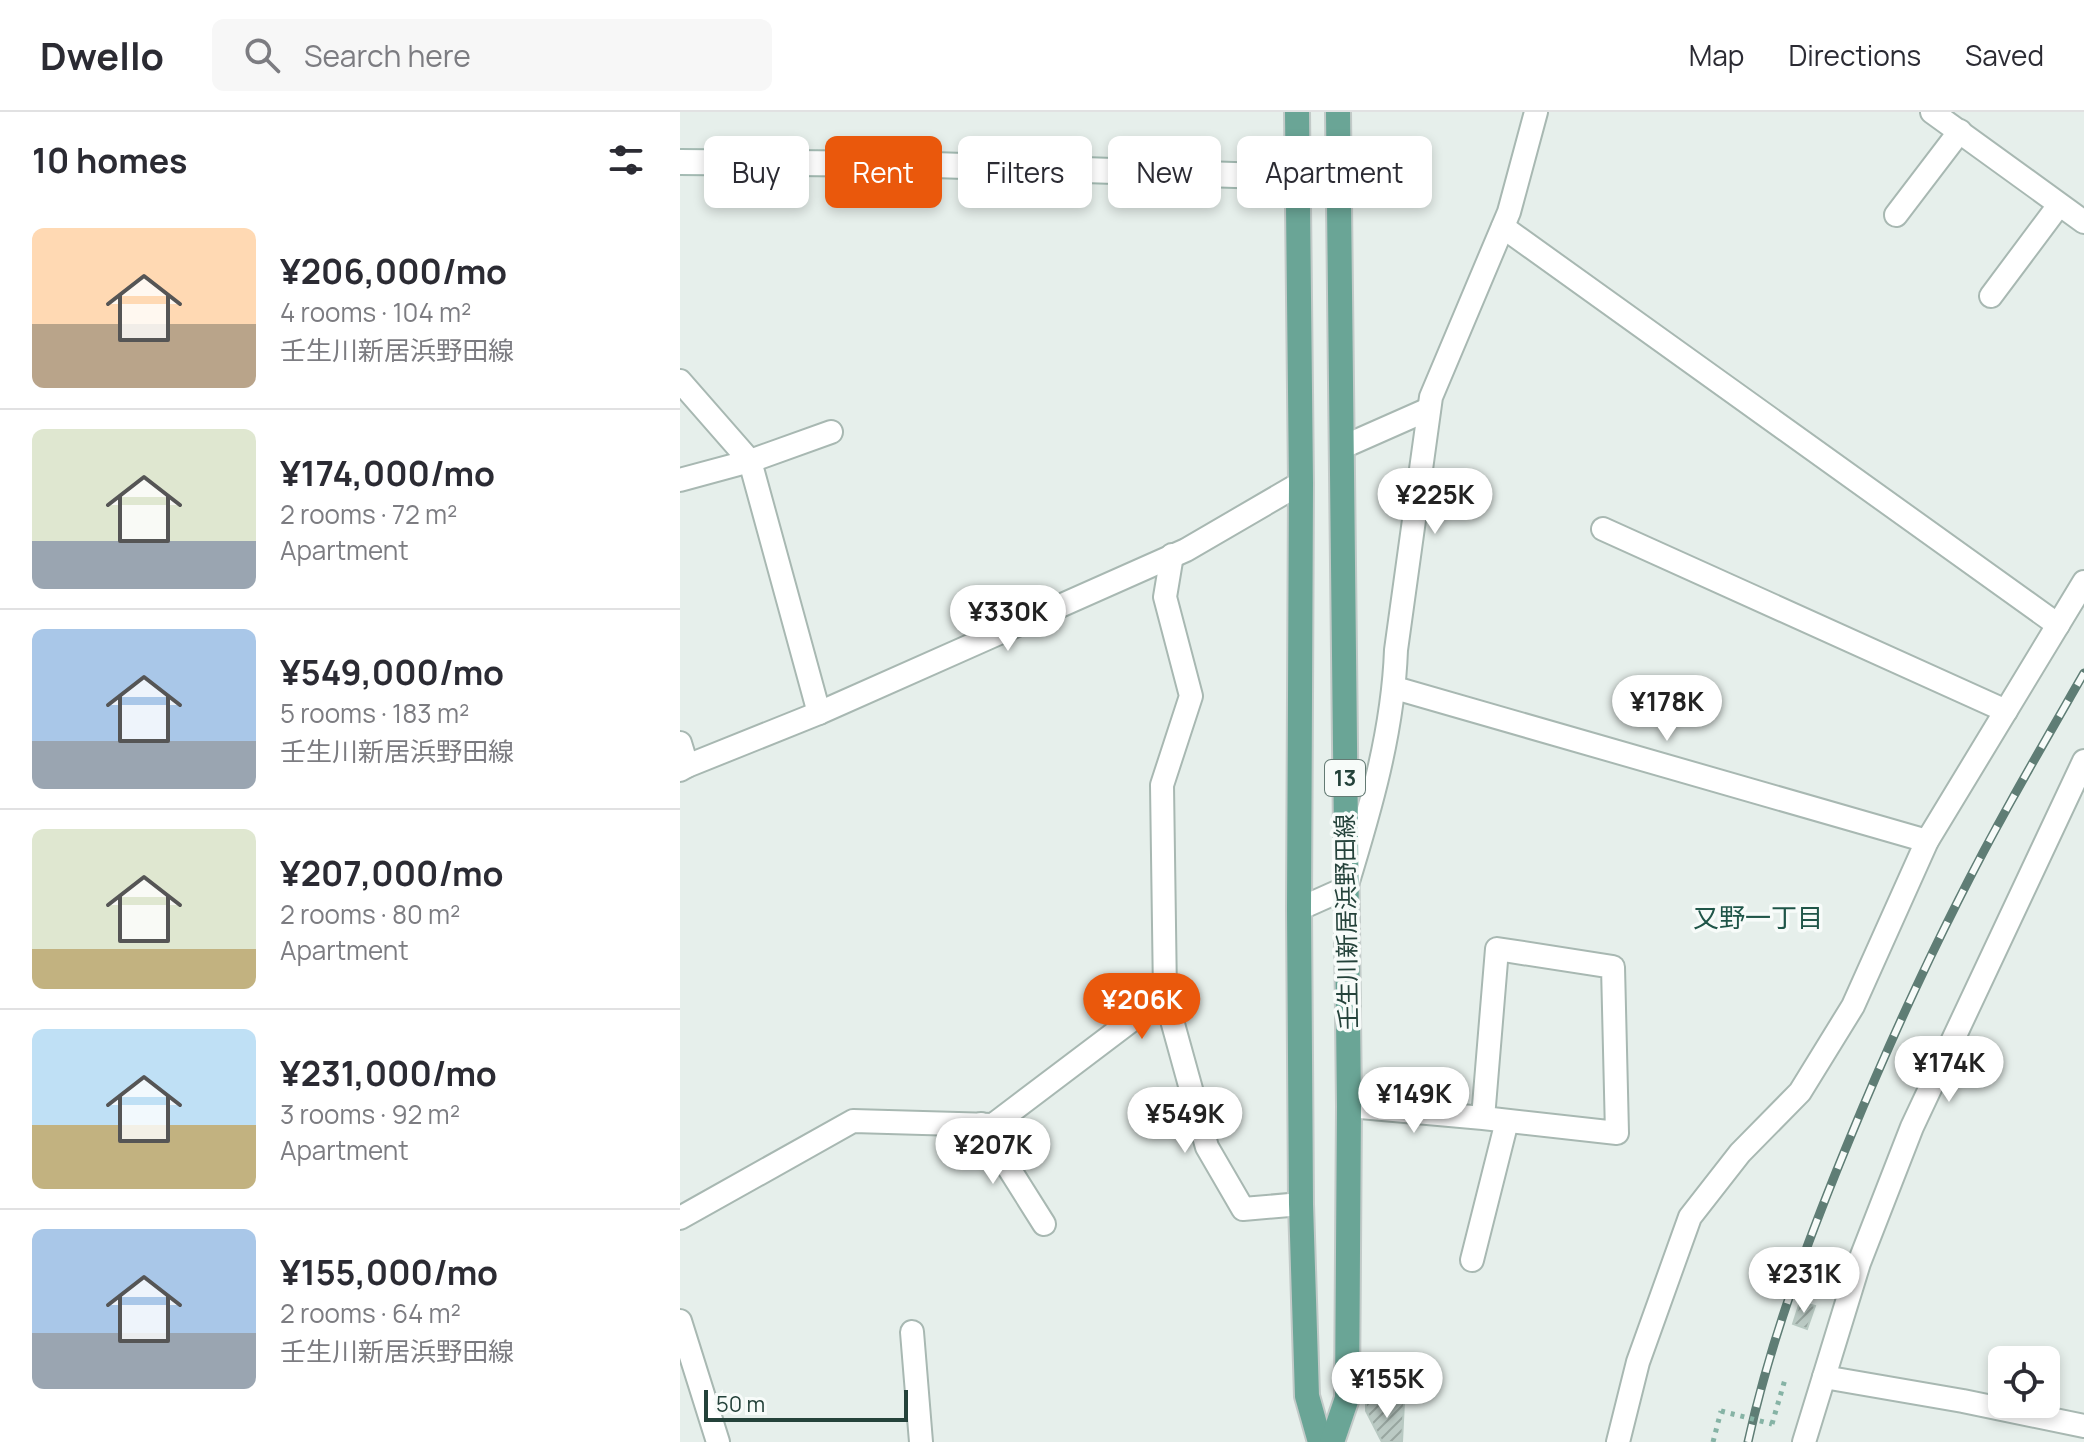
<!DOCTYPE html>
<meta charset="utf-8">
<style>
:root{--surface:#fff;--page:#f7f7f7;--text:#2b2b33;--muted:#7c7c81;--line:#e1e1e2;--accent:#ea580c}
body{margin:0;font-family:Manrope,"Noto Sans JP",sans-serif;background:var(--page);color:var(--text);height:100vh;display:flex;flex-direction:column;font-size:30px;white-space:nowrap}
*{box-sizing:border-box;margin:0}
p{font-size:26px;color:var(--muted)}
.icon{flex:none;width:44px;height:44px;fill:none;stroke:currentColor;stroke-width:2;stroke-linecap:round;stroke-linejoin:round}
.map{position:relative;flex:1;overflow:hidden}
.drawer{display:flex;flex-direction:column;background:var(--surface);width:680px}
.drawer>*{flex:none}
.guide{position:absolute;left:24px;top:24px;width:760px;height:72px;display:flex;gap:16px}
.fabs{position:absolute;left:1308px;top:1234px;display:grid;gap:16px}
.fabs a{display:grid;place-items:center;width:72px;height:72px;border-radius:12px;background:var(--surface);box-shadow:0 4px 12px #0003;font-size:40px}
.scale{position:absolute;left:24px;bottom:20px;width:204px;box-sizing:border-box;padding-left:8px;border:4px solid #24423a;border-top:0;font-size:22px;line-height:28px;white-space:nowrap;color:#24423a;-webkit-text-stroke:6px #f7fbf9;paint-order:stroke}
.price{position:absolute;translate:-50% -68px;padding:0 18px;border-radius:28px;background:#fff;color:#222;font-size:26px;line-height:52px;filter:drop-shadow(0 2px 4px #0008)}
.price::after{content:'';position:absolute;left:50%;top:48px;width:24px;height:18px;margin-left:-12px;background:inherit;clip-path:polygon(0 0,100% 0,50% 100%)}
.price.on{background:var(--accent);color:#fff}
ul{padding:0;list-style:none}
li{display:flex;align-items:center;gap:24px;height:200px;padding:0 32px}
li+li{border-top:2px solid var(--line)}
li span{display:grid;place-items:center;flex:none;width:224px;height:160px;border-radius:12px;color:#555}
li>.icon{margin-inline-start:auto}
span .icon{width:96px;height:96px;fill:#fffc;stroke-width:1}
li b{font-size:34px}
h2{display:flex;justify-content:space-between;align-items:center;height:96px;padding:0 32px;font-size:34px}
.pill{padding:0 28px;border-radius:12px;background:var(--surface);box-shadow:0 4px 12px #0003;font-size:28px;line-height:72px}
.pill.on{background:var(--accent);color:#fff}
header{display:flex;align-items:center;gap:48px;box-sizing:border-box;height:112px;padding:0 40px;background:var(--surface);border-bottom:2px solid var(--line)}
header strong{font-size:38px}
nav{display:flex;gap:44px;margin-inline-start:auto;font-size:28px}
.search{width:560px;height:72px;background:var(--page);display:flex;align-items:center;gap:20px;box-sizing:border-box;padding:0 28px;border-radius:12px;color:var(--muted);font-size:30px}
main{display:flex;flex:1;min-height:0}
.map>svg:first-child{display:block}
</style>
<header>
<strong>Dwello</strong>
<div class="search"><svg class="icon" aria-label="search" viewBox="0 0 24 24"><circle cx="10" cy="10" r="6"/><path d="M15 15l6 6"/></svg>Search here</div>
<nav><a>Map</a><a>Directions</a><a>Saved</a></nav>
</header>
<main>
<section class="drawer">
<h2>10 homes<svg class="icon" aria-label="filters" viewBox="0 0 24 24"><path d="M4 7h16M4 17h16"/><circle cx="9" cy="7" r="2"/><circle cx="15" cy="17" r="2"/></svg></h2>
<ul>
<li><span style="background:linear-gradient(#ffd9b3 60%,#b9a48a 0)"><svg class="icon" aria-label="home" viewBox="0 0 24 24"><path d="M3 11l9-7 9 7M6 9v11h12V9"/></svg></span><div><b>¥206,000/mo</b><p>4 rooms · 104 m²</p><p>壬生川新居浜野田線</p></div></li>
<li><span style="background:linear-gradient(#dfe7d0 70%,#9aa5b1 0)"><svg class="icon" aria-label="home" viewBox="0 0 24 24"><path d="M3 11l9-7 9 7M6 9v11h12V9"/></svg></span><div><b>¥174,000/mo</b><p>2 rooms · 72 m²</p><p>Apartment</p></div></li>
<li><span style="background:linear-gradient(#a9c7e8 70%,#9aa5b1 0)"><svg class="icon" aria-label="home" viewBox="0 0 24 24"><path d="M3 11l9-7 9 7M6 9v11h12V9"/></svg></span><div><b>¥549,000/mo</b><p>5 rooms · 183 m²</p><p>壬生川新居浜野田線</p></div></li>
<li><span style="background:linear-gradient(#dfe7d0 75%,#c2b280 0)"><svg class="icon" aria-label="home" viewBox="0 0 24 24"><path d="M3 11l9-7 9 7M6 9v11h12V9"/></svg></span><div><b>¥207,000/mo</b><p>2 rooms · 80 m²</p><p>Apartment</p></div></li>
<li><span style="background:linear-gradient(#bfe0f5 60%,#c2b280 0)"><svg class="icon" aria-label="home" viewBox="0 0 24 24"><path d="M3 11l9-7 9 7M6 9v11h12V9"/></svg></span><div><b>¥231,000/mo</b><p>3 rooms · 92 m²</p><p>Apartment</p></div></li>
<li><span style="background:linear-gradient(#a9c7e8 65%,#9aa5b1 0)"><svg class="icon" aria-label="home" viewBox="0 0 24 24"><path d="M3 11l9-7 9 7M6 9v11h12V9"/></svg></span><div><b>¥155,000/mo</b><p>2 rooms · 64 m²</p><p>壬生川新居浜野田線</p></div></li>
</ul>
</section>
<div class="map">
<svg width="1404" height="1330" viewBox="0 0 1404 1330">
<defs>
<pattern id="building-hatch" width="6" height="6" patternUnits="userSpaceOnUse" patternTransform="scale(2)"><rect width="6" height="6" fill="#bbcac4"/><path d="M-1 1l2-2M0 6l6-6M5 7l2-2" fill="none" stroke="#98a6a0"/></pattern>
</defs>
<rect width="100%" height="100%" fill="#e6efeb"/>
<!-- building -->
<g fill="url(#building-hatch)" stroke="#b8c9c2" stroke-width="2">
<polygon points="1120,1190 1135,1194 1127,1217 1113,1212"/>
<polygon points="686,1289 724,1290 722,1330 702,1330 686,1299"/>
</g>
<g fill="none" stroke-linecap="round" stroke-linejoin="round">
<defs>
<g id="street">
<polyline points="1252,0 1404,110"/>
<polyline points="1216,103 1280,19"/>
<polyline points="823,115 1378,513"/>
<polyline points="1311,184 1379,93"/>
<polyline points="0,269 70,349 139,601"/>
<polyline points="663,335 749,297"/>
<polyline points="0,368 70,349 151,320"/>
<polyline points="923,417 1326,599"/>
<polyline points="715,576 1247,729"/>
<polyline points="0,631 7,654 0,658"/>
<polyline points="7,654 139,601 506,438 621,371"/>
<path d="M 619,797 L 666,776 C 690,698 713,620 716,538 L 751,285 L 829,100 L 856,0"/>
<polyline points="485,883 527,1035 563,1097 621,1092"/>
<polyline points="669,994 803,1006 937,1021 933,855 817,837 803,1006"/>
<polyline points="301,1012 364,1112"/>
<polyline points="0,1106 173,1009 313,1013 485,883 482,673 511,584 485,485 492,443"/>
<polyline points="792,1148 827,1009"/>
<polyline points="0,1209 38,1330"/>
<polyline points="232,1220 241,1330"/>
<polyline points="1144,1265 1283,1289 1404,1314"/>
<polyline points="938,1330 958,1250 1010,1105 1060,1041 1120,980 1173,894 1247,729 1404,470"/>
<polyline points="1124,1330 1179,1151 1232,1015 1404,649"/>
</g>
<polyline id="secondary" points="0,50 223,52 617,65 657,63"/>
<g id="primary">
<polyline points="617,0 621,371 619,797 621,1092 627,1284 640,1330"/>
<polyline points="652,1330 667,1286 669,994 658,0"/>
</g>
</defs>
<!-- street casing -->
<use href="#street" stroke="#a8b8b2" stroke-width="26"/>
<!-- secondary casing -->
<use href="#secondary" stroke="#a4bbb3" stroke-width="28"/>
<!-- primary casing -->
<use href="#primary" stroke="#c2cac8" stroke-width="28"/>
<!-- path -->
<g stroke="#86b3a5" stroke-width="5" stroke-dasharray="4 6" stroke-linecap="butt">
<polyline points="1092,1312 1106,1264"/>
<polyline points="1033,1330 1041,1299"/>
</g>
<!-- street -->
<use href="#street" stroke="#fff" stroke-width="22"/>
<!-- secondary -->
<use href="#secondary" stroke="#fff" stroke-width="24"/>
<!-- primary -->
<use href="#primary" stroke="#6aa596" stroke-width="24"/>
<defs>
<path id="rail" d="M 1068,1330 C 1091,1226 1129,1125 1170,1026 C 1203,946 1239,866 1278,789 C 1317,711 1361,636 1404,561"/>
</defs>
<!-- rail casing -->
<use href="#rail" stroke="#5f7d75" stroke-width="9"/>
<!-- rail -->
<use href="#rail" stroke="#f7fbf9" stroke-width="6" stroke-dasharray="18" stroke-linecap="butt"/>
<!-- path-bridge -->
<polyline stroke="#86b3a5" stroke-width="5" stroke-dasharray="4 6" stroke-linecap="butt" points="1041,1299 1092,1312"/>
</g>
<g text-anchor="middle" stroke-width="7" stroke-linejoin="round" paint-order="stroke">
<!-- shield labels -->
<rect fill="#f7fbf9" stroke="#637a73" stroke-width="2" x="645" y="648" width="40" height="36" rx="6"/>
<g font-size="22" font-weight="bold" fill="#24423a">
<text x="665" y="674">13</text>
</g>
<!-- street labels -->
<g font-size="24" fill="#24423a" stroke="#f7fbf9">
<text transform="translate(667 810) rotate(-91)" y="8">壬生川新居浜野田線</text>
</g>
<!-- neighbourhood labels -->
<g font-size="26" fill="#1f5548" stroke="#f7fbf9">
<text x="1078" y="815">又野一丁目</text>
</g>
</g>
</svg>
<div class="fabs">
<a><svg class="icon" aria-label="locate" viewBox="0 0 24 24"><circle cx="12" cy="12" r="6"/><path d="M12 2v4M12 18v4M2 12h4M18 12h4"/></svg></a>
</div>
<div class="scale">50 m</div>
<b class="price" style="left:755px;top:424px">¥225K</b>
<b class="price" style="left:328px;top:541px">¥330K</b>
<b class="price" style="left:987px;top:631px">¥178K</b>
<b class="price on" style="left:462px;top:929px">¥206K</b>
<b class="price" style="left:1269px;top:992px">¥174K</b>
<b class="price" style="left:734px;top:1023px">¥149K</b>
<b class="price" style="left:505px;top:1043px">¥549K</b>
<b class="price" style="left:313px;top:1074px">¥207K</b>
<b class="price" style="left:1124px;top:1203px">¥231K</b>
<b class="price" style="left:707px;top:1308px">¥155K</b>
<div class="guide">
<a class="pill">Buy</a>
<a class="pill on">Rent</a>
<a class="pill">Filters</a>
<a class="pill">New</a>
<a class="pill">Apartment</a>
</div>
</div>
</main>
